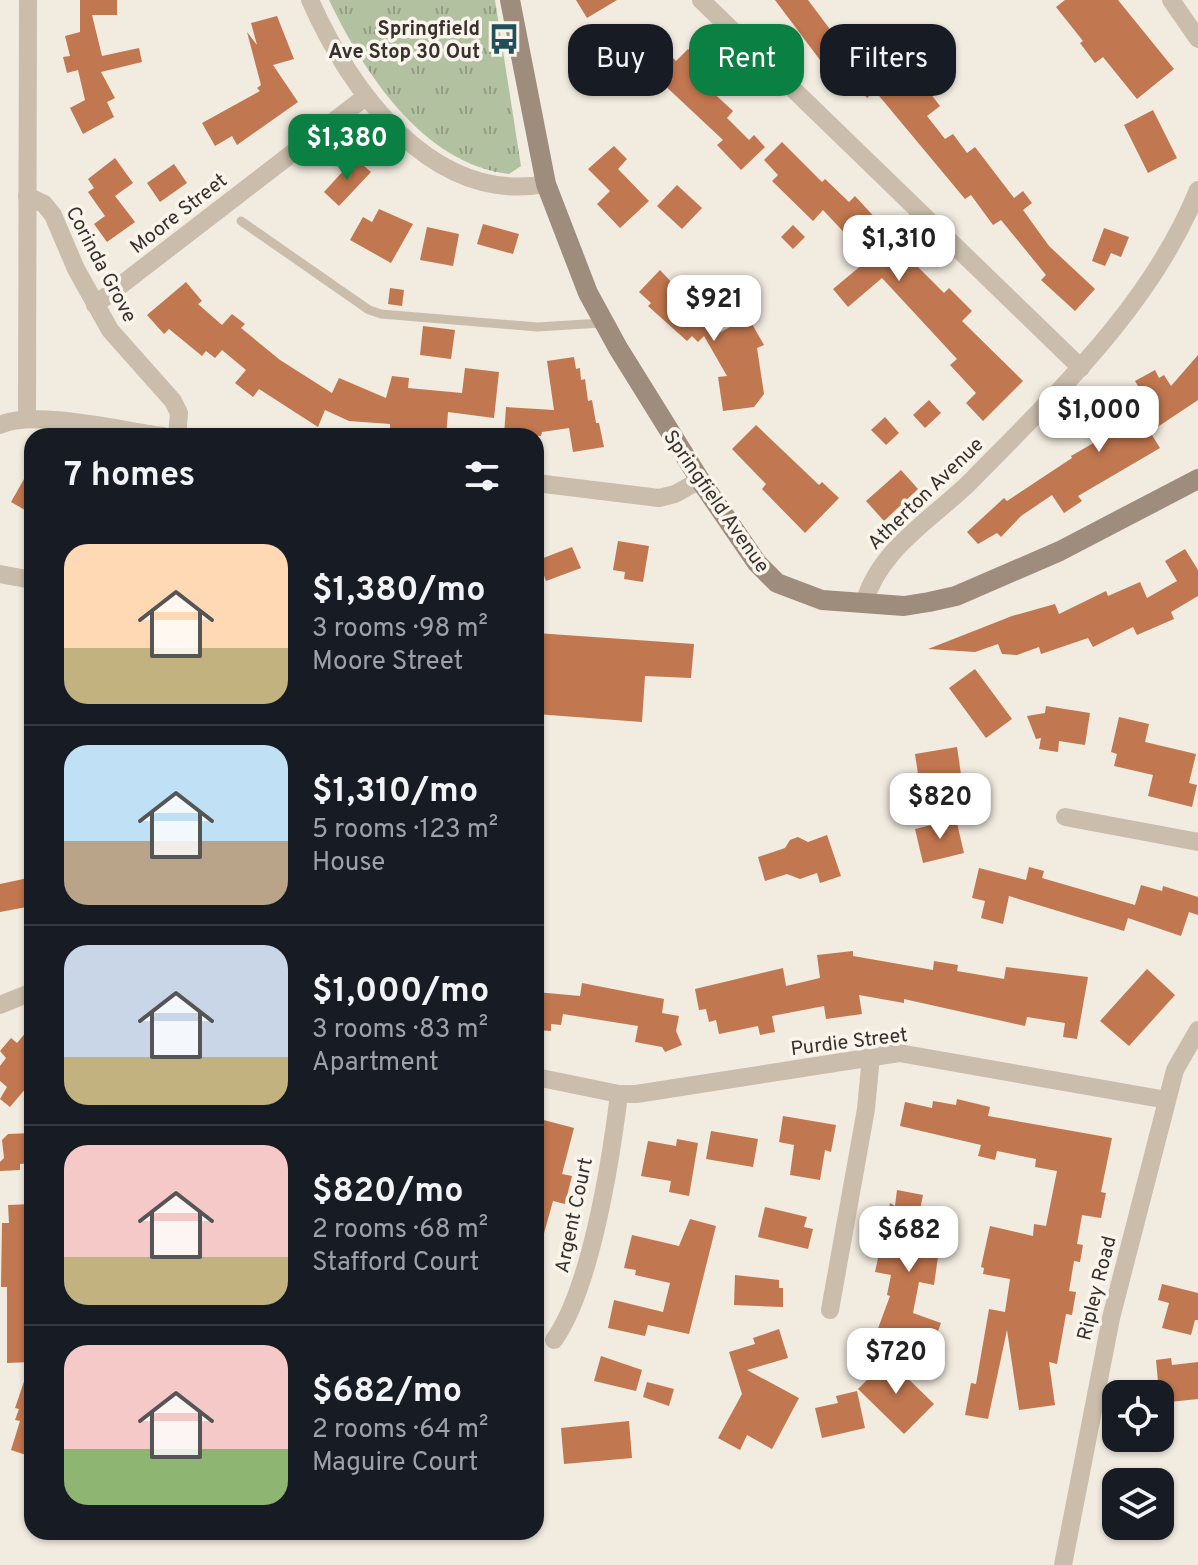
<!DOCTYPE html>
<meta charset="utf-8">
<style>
:root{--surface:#171b24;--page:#20242c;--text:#f1f3f6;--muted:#9ea1a6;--line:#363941;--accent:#0b8043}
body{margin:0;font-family:Overpass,sans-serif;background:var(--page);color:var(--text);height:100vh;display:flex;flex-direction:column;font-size:30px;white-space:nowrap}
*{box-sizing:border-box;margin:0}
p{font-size:26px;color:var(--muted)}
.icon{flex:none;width:44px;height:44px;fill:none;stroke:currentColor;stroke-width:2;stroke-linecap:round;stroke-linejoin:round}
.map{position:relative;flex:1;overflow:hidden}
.sheet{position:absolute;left:24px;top:428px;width:520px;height:1112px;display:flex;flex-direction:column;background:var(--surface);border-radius:24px;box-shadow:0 2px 6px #0004}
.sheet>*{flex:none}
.top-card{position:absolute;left:568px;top:24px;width:510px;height:72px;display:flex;gap:16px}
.controls{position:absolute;left:1102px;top:1380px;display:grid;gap:16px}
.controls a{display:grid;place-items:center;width:72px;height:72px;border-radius:16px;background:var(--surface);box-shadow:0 2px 6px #0004;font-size:40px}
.price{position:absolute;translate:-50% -68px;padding:0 18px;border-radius:16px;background:#fff;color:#222;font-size:26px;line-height:52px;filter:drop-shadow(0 2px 4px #0008)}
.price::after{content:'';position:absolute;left:50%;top:48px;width:24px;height:18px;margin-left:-12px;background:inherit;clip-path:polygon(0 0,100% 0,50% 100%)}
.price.active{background:var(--accent);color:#fff}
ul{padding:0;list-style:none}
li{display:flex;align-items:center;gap:24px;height:200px;padding:0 40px}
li+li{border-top:2px solid var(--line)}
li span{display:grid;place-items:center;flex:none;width:224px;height:160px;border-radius:24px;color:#555}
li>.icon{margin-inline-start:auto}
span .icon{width:96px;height:96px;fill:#fffc;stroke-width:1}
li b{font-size:34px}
h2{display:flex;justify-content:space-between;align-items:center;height:96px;padding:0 40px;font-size:34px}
.tag{padding:0 28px;border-radius:24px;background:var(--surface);box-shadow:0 2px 6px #0004;font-size:28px;line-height:72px}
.tag.active{background:var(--accent);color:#fff}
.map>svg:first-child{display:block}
</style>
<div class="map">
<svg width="1198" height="1565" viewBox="0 0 1198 1565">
<defs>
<pattern id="grass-tufts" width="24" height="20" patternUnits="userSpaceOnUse" patternTransform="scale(2)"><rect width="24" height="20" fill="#b2c1a0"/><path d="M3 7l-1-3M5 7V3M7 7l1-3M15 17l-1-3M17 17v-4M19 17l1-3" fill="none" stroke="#929d83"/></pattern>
</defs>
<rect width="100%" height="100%" fill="#f2ebe0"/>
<!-- grass -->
<path fill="url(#grass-tufts)" d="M 329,0 L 495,0 L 521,166 L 509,174 C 422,164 363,71 329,0 Z"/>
<!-- building -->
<g fill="#c1774f">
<polygon points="80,0 117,0 117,15 92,15 102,56 139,48 142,62 101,72 115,98 107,102 114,117 83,134 70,108 85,100 78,70 67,73 63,57 70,56 65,36 80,32"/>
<polygon points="576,0 617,0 587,18"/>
<polygon points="775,0 808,0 844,48 823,64"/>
<polygon points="1065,0 1118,0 1174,69 1137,99 1103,57 1095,63 1080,43 1083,41 1056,7"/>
<polygon points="277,16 294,59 273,65 298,102 237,145 232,136 215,146 202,123 260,91 257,88 261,85 247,32 257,45 251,23"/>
<polygon points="640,24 676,61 688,49 705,66 695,76 733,111 727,118 749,140 754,135 765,147 741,170 717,145 723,140 643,65 638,69 617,47"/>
<polygon points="860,46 899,93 907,87 911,92 919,85 927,95 930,93 940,106 927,116 945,139 953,134 967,153 975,147 1014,198 1023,191 1032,203 1023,210 1049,246 1095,289 1075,311 1041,280 1046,275 1001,220 993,225 971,195 965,199 875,91 867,98 839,63"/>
<polygon points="1153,110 1177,158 1148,173 1124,125"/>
<polygon points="782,142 822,182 825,179 849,202 855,196 879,222 868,232 902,272 913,262 944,293 949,288 972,311 962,321 1023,381 983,421 966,403 976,393 950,365 957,359 882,278 848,307 833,289 869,259 823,210 813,221 772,181 778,175 764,160"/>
<polygon points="614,146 627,159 618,169 649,201 620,228 597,204 610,191 588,169"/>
<polygon points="115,158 133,183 115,196 135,222 107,242 94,224 105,216 88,192 94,188 88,179"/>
<polygon points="355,158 371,172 339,206 324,192"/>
<polygon points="174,164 187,183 160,202 147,183"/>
<polygon points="677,185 702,208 682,229 657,206"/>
<polygon points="379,209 413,224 391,263 350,240 363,217 372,222"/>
<polygon points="483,224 519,234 513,254 477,244"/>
<polygon points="793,225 805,237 793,249 781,237"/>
<polygon points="427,227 459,234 453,266 420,260"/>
<polygon points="1104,228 1129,237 1121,257 1111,253 1105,266 1092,261"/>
<polygon points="660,270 719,333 748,317 764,345 757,348 764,394 754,407 723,411 718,377 727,376 704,336 698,342 692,336 687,341 648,306 651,303 639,292"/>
<polygon points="186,282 202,301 198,304 222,325 232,314 245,324 241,328 280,360 332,393 339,378 386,398 392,376 409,378 408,388 462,393 465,368 499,372 494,418 448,412 446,436 390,428 390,424 349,421 325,410 318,427 259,389 253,397 235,383 246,370 222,350 215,358 206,351 202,356 169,329 164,334 147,315"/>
<polygon points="390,288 404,290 402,306 388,304"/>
<polygon points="423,326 455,330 451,359 420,355"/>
<polygon points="1198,355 1198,400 1150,432 1160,448 1078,496 1082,501 1064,513 1052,495 1021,516 1001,537 997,533 978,544 967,532 1004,498 1007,501 1072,458 1071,456 1128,423 1126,418 1149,404 1135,381 1155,370 1159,378 1164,375 1171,386"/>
<polygon points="574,357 576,369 580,368 581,380 585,379 588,401 592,400 596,423 599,423 604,447 573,452 569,428 542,432 541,436 504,435 506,407 554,410 547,361"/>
<polygon points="929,400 941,413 925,428 913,415"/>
<polygon points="885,417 899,433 886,445 871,430"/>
<polygon points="756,425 819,485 822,482 839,498 805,533 762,489 766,484 732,449"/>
<polygon points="32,465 32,514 11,502"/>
<polygon points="901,470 918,489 884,521 866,501"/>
<polygon points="618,541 649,546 643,582 624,579 625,572 613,570"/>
<polygon points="572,547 581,568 546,581 538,560"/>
<polygon points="1185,549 1198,570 1198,596 1171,612 1174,619 1137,635 1133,627 1093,647 1088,638 1041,654 1039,647 1017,655 1002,654 998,644 975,652 928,649 1012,616 1055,604 1059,614 1106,591 1108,596 1140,582 1147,598 1177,581 1165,561"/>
<polygon points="536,633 694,644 691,678 645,676 642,722 536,714"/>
<polygon points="975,669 1012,719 986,738 949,688"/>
<polygon points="1046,706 1090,713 1085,745 1059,741 1058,752 1039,749 1041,738 1036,739 1027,716 1045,713"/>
<polygon points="1119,717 1149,724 1145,742 1196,754 1189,783 1197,785 1192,807 1148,796 1153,775 1114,766 1117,754 1111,752"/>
<polygon points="957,747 962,781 920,787 915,754"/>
<polygon points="956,819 964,853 923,863 915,829"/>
<polygon points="827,835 841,876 820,883 817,873 800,879 787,874 765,881 758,857 785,848 790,840 798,837 808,842"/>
<polygon points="1029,867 1044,871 1042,878 1135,905 1141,885 1162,891 1163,886 1198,897 1198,915 1189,912 1181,936 1128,918 1124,931 1009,896 1003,924 981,918 985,901 972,898 979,868 1026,880"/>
<polygon points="28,878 32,906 0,912 0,884"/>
<polygon points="853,951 853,956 933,970 934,961 958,965 957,971 1004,979 1006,967 1088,977 1077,1039 1063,1037 1065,1023 1027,1017 1025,1026 904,999 904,1003 859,995 862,1014 826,1019 824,1006 772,1016 775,1032 760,1035 758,1026 719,1034 716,1020 709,1022 706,1009 699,1010 695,989 783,968 786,986 820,978 817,955"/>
<polygon points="1147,969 1175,995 1129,1046 1100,1021"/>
<polygon points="582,983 664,999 662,1013 679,1016 676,1031 682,1045 665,1052 662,1047 635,1042 638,1026 563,1014 561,1025 551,1024 551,1031 536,1030 536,992 580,996"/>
<polygon points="32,1025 32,1081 10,1107 0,1099 7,1087 0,1081 0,1066 6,1058 0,1051 11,1038 17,1043"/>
<polygon points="957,1099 990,1107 988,1116 1112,1138 1101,1192 1106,1193 1101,1218 1082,1215 1077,1244 1083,1245 1080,1262 1074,1261 1069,1291 1076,1292 1072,1315 1066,1314 1057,1364 1049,1362 1055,1405 1019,1410 1007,1330 988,1419 965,1415 971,1383 976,1384 989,1309 1005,1312 1010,1279 983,1274 984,1268 981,1267 990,1226 1033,1236 1034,1224 1046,1226 1057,1171 1035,1167 1036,1159 997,1151 995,1160 978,1156 981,1145 900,1126 905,1102 932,1108 933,1101 956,1105"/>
<polygon points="783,1116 836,1125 831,1152 825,1150 820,1180 790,1175 794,1145 779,1142"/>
<polygon points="536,1118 574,1128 562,1174 572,1176 565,1204 553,1201 541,1244 536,1244"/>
<polygon points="711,1131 758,1139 753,1167 706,1159"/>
<polygon points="32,1133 32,1163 20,1164 20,1170 0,1171 0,1162 4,1158 2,1140 8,1134"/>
<polygon points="677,1139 698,1143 689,1196 669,1192 671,1181 641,1176 648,1141 676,1146"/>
<polygon points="897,1190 923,1195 920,1210 944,1214 934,1285 919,1282 913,1313 941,1323 927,1361 873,1342 890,1296 887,1295 891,1275 875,1272 890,1203 895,1206"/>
<polygon points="32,1204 32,1236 24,1236 26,1266 32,1265 32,1362 7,1363 7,1287 1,1287 2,1223 9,1223 8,1205"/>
<polygon points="765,1207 807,1217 804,1227 813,1229 808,1249 758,1237"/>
<polygon points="690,1219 716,1226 689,1334 648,1325 645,1336 608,1328 614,1300 663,1312 670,1283 635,1275 636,1270 624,1268 632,1235 679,1246"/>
<polygon points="735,1275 779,1280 779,1288 783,1288 783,1307 734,1305"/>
<polygon points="1162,1284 1198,1293 1198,1320 1195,1320 1191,1335 1162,1328 1169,1303 1158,1300"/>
<polygon points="779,1329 788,1358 747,1370 799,1398 772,1449 747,1435 740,1450 718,1438 742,1394 729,1352 755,1344 753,1338"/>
<polygon points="601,1356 642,1370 636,1391 594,1381"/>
<polygon points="1171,1358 1172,1365 1198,1362 1198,1399 1160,1403 1156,1360"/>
<polygon points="888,1359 934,1404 904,1434 858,1389"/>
<polygon points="29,1367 32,1368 32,1457 11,1450 20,1421 15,1420 19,1409 15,1408"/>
<polygon points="647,1382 674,1389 669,1406 643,1397"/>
<polygon points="857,1391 865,1428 822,1438 815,1408 838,1403 836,1396"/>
<polygon points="629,1421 632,1458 564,1464 561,1428"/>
</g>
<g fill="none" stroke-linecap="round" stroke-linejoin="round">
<!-- lane -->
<polyline stroke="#cabdac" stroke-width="9" points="241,221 369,310 381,314 537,327 602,323"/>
<!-- street -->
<g stroke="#cabdac" stroke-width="18">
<path d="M 310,0 C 350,91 432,205 546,184"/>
<polyline points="701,0 1081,368"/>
<polyline points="1171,0 1198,39"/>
<polyline points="27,196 44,204 53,215 76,269 110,330 173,401 179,413 177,436"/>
<polyline points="95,305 364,98"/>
<polyline points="27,418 28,0"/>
<path d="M 0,425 C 33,409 124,431 163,436"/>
<polyline points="536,483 659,498 675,494 700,480"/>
<polyline points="0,574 32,580"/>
<path d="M 864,604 C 878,550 931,520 970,482 C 1056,394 1151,306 1198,190"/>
<polyline points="1065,817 1198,842"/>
<polyline points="0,1005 32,992"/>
<polyline points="536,1077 619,1094 636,1094 899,1053 1167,1100"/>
<polyline points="830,1310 866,1109 871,1056"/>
<path d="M 554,1340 C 591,1288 611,1160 619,1094"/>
<polyline points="1063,1565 1111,1318 1175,1070 1198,1030"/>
</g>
<!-- secondary -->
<polyline stroke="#9e8c7d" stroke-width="20" points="510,0 546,184 588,293 618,348 700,480 757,563 777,583 822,600 904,606 929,602 956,596 1060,551 1198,479"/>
</g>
<!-- icons -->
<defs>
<symbol id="bus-bare" viewBox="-9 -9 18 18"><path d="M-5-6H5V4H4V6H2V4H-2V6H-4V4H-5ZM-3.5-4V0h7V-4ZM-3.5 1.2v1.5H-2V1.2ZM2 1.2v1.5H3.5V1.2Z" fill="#214f59" stroke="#faf5ec" stroke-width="2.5" paint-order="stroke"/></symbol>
</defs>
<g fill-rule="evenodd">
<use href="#bus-bare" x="482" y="17" width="44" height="44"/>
</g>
<g text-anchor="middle" stroke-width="7" stroke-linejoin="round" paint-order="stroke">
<!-- poi labels -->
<g font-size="20" font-weight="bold" fill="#38302b" stroke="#faf5ec" text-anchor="end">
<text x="480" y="35">Springfield<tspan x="480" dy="23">Ave Stop 30 Out</tspan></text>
</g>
<!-- street labels -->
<g font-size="20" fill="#38302b" stroke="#faf5ec">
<text transform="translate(178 213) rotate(-38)" y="7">Moore Street</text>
<text transform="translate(102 264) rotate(62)" y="7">Corinda Grove</text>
<text transform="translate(925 493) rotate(-44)" y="7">Atherton Avenue</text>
<text transform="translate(717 501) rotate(55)" y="7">Springfield Avenue</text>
<text transform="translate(849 1041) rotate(-7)" y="7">Purdie Street</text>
<text transform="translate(573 1215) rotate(-78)" y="7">Argent Court</text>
<text transform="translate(1096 1288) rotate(-76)" y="7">Ripley Road</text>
</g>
</g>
</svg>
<div class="controls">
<a><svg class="icon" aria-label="locate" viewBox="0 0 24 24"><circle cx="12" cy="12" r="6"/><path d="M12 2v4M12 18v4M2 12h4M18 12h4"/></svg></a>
<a><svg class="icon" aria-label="layers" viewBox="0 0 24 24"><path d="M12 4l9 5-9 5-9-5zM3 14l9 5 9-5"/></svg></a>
</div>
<b class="price active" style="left:347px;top:182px">$1,380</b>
<b class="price" style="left:899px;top:283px">$1,310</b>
<b class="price" style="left:714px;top:343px">$921</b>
<b class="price" style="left:1099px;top:454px">$1,000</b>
<b class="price" style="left:940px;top:841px">$820</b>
<b class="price" style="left:909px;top:1274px">$682</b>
<b class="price" style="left:896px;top:1396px">$720</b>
<div class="top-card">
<a class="tag">Buy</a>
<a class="tag active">Rent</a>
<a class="tag">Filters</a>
</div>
<section class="sheet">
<h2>7 homes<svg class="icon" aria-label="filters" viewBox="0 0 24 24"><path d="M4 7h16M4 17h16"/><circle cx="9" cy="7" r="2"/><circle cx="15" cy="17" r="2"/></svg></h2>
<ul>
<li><span style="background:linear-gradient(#ffd9b3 65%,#c2b280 0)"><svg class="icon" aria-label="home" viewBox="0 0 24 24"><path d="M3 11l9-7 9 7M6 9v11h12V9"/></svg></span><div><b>$1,380/mo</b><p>3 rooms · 98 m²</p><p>Moore Street</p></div></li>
<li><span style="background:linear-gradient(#bfe0f5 60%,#b9a48a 0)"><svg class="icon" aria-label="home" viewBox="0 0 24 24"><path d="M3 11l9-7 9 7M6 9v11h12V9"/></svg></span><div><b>$1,310/mo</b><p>5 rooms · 123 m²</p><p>House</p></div></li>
<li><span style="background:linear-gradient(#c9d6e8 70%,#c2b280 0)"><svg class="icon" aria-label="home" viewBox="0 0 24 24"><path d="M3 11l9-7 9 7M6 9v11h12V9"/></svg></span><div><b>$1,000/mo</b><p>3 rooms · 83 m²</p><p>Apartment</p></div></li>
<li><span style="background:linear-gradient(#f6c9c9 70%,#c2b280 0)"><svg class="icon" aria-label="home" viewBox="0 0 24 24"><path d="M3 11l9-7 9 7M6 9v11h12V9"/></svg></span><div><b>$820/mo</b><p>2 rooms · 68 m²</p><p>Stafford Court</p></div></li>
<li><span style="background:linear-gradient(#f6c9c9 65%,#8fb573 0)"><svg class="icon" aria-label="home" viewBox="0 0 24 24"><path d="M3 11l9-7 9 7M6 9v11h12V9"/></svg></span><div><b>$682/mo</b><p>2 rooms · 64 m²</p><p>Maguire Court</p></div></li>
</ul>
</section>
</div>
